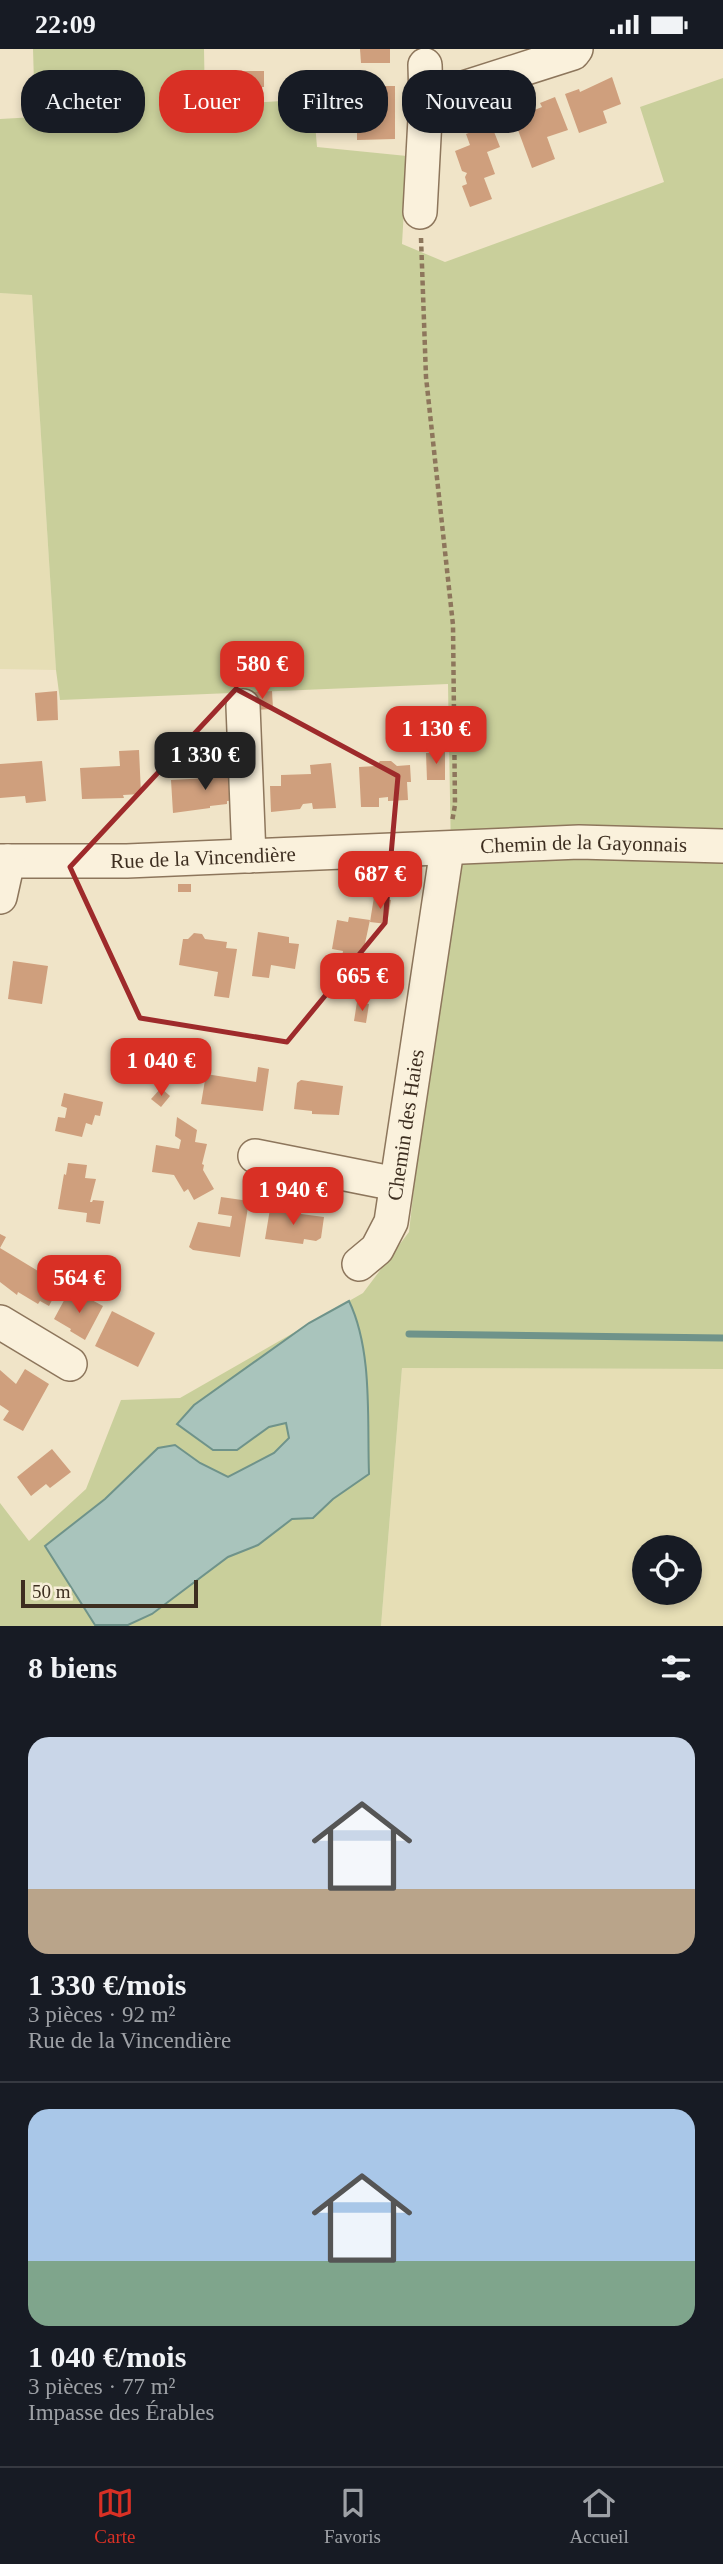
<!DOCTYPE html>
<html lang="fr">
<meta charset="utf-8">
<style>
:root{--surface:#171b24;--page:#242831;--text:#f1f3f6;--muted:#9ea1a6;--line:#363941;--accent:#d93025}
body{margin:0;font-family:Georgia,serif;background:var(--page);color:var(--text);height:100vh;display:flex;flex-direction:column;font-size:26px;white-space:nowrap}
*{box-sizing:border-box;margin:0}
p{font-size:23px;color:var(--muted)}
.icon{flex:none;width:38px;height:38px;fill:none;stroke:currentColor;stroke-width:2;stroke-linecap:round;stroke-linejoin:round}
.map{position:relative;height:1577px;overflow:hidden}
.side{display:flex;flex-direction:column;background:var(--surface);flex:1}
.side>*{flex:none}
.top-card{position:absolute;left:21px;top:21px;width:682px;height:63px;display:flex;gap:14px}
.fabs{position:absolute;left:632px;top:1486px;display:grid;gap:14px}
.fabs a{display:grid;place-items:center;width:70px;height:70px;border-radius:50%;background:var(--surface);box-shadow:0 4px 10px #0003;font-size:35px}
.scale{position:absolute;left:21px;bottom:18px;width:177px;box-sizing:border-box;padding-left:7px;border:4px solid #3d2e20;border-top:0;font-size:19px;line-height:24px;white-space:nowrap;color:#3d2e20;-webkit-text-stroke:5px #f7eed8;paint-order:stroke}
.price{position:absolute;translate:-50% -60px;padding:0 16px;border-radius:14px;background:var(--accent);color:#fff;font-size:23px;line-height:46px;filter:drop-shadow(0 2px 4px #0008)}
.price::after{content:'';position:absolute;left:50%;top:42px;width:21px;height:16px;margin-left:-10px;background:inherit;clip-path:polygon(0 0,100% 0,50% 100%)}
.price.on{background:#222;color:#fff}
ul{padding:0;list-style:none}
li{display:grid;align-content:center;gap:14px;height:371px;padding:0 28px}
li+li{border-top:2px solid var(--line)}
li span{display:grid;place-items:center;height:217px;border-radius:21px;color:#555}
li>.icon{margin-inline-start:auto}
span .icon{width:126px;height:126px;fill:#fffc;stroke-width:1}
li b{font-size:30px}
h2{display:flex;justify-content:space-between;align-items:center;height:84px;padding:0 28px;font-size:30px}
.tag{padding:0 24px;border-radius:28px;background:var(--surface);box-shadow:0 4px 10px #0003;font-size:24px;line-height:63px}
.tag.on{background:var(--accent);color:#fff}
.status{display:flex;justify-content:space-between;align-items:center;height:49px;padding:0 35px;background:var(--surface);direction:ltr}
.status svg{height:19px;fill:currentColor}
.dock{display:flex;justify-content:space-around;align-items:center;height:98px;border-top:2px solid var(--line);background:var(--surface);font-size:19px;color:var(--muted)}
.dock a{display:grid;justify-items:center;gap:4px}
.dock .on{color:var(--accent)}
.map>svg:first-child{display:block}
</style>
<div class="status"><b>22:09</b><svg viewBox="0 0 49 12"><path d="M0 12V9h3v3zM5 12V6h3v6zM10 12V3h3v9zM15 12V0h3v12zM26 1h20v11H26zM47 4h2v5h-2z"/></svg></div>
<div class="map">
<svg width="723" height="1577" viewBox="0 0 723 1577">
<rect width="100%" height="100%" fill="#f0e4c8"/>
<!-- farmland -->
<g fill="#e6deb5" fill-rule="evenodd">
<polygon points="0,244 32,245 56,621 0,620"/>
<path d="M 402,1319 L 723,1320 L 723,1577 L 381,1577 ZM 644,1498 L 690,1498 L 690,1544 L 644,1544 Z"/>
</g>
<!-- green -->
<polygon fill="#c9cf9b" points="33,0 204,0 205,57 313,50 317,98 407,107 402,195 445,213 664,133 640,58 723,29 723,1320 402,1319 381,1577 0,1577 0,1454 29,1492 86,1440 121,1351 180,1349 363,1244 409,1183 451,806 448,635 60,651 56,621 32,246 0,244 0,70 35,68"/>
<!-- water -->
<path fill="#a9c4bc" stroke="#6f938a" stroke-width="2" d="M 349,1252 C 373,1302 367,1371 369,1425 L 333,1450 L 313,1469 L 292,1470 L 258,1496 L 228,1508 L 152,1565 L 128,1576 L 95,1576 L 45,1497 L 105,1450 L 158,1399 L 175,1396 L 200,1414 L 228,1428 L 274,1404 L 289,1389 L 286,1374 L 269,1378 L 237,1401 L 213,1401 L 177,1375 L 194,1356 L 309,1274 Z"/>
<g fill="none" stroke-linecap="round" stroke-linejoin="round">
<!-- stream -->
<polyline stroke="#6f938a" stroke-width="7" points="409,1285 723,1289"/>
</g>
<!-- building -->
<g fill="#cf9f7d">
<polygon points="360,0 390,0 390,14 361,14"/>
<rect x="242" y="22" width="22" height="16"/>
<polygon points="612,28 621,55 603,62 607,74 579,84 565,45 579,40 580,43"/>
<polygon points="353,37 395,37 395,90 357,91 357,50 353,50"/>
<polygon points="555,48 568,81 547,88 555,110 532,119 518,81 509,84 502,66 519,59 522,66 542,58 540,54"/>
<polygon points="491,75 500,98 487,103 495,125 484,129 492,150 470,158 462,137 467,135 465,128 467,124 462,122 455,102 470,96 466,85"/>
<polygon points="57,642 58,671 37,672 35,644"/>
<polygon points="272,642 273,660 253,661 252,643"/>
<polygon points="237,690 239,716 224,717 223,691"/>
<polygon points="139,701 141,745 123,746 124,749 82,750 80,719 120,717 119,702"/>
<polygon points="445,703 445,731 427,731 426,704"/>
<polygon points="42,712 46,752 26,754 25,747 0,749 0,715"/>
<polygon points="380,712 391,712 397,717 410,716 411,733 407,733 408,751 388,752 388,748 379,749 379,758 361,758 359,718 376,717"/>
<polygon points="331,714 336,759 313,760 312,754 303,755 300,760 271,763 270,737 281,737 281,726 311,725 310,716"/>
<polygon points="225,723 225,728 240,727 241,751 227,752 227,755 210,757 210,759 173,764 171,731 208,729 208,724"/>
<rect x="178" y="835" width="13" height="8"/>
<polygon points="374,848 391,851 387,875 370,873"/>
<polygon points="349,868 370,871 358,927 339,925 343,902 332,900 337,871 348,873"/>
<polygon points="258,883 289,888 289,894 299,895 295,920 271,916 269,929 252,927"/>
<polygon points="194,884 202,885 205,890 227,893 226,899 237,900 229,949 214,947 218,923 179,916 183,890 188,890"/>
<polygon points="13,912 48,917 42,955 8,950"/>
<polygon points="357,953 369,955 366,974 354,972"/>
<polygon points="258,1018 269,1020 263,1062 201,1055 206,1025 256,1033"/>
<polygon points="301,1031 343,1037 339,1066 312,1065 312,1062 294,1060 297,1034"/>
<polygon points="161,1039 170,1047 161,1058 151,1050"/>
<polygon points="64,1044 103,1053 100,1067 95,1066 92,1076 86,1074 82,1088 55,1082 58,1068 65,1069 67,1059 61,1057"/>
<polygon points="177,1068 197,1081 195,1093 207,1095 202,1115 204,1116 203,1121 214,1140 194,1151 188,1140 184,1143 174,1126 152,1123 156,1096 179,1100 181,1091 175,1087"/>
<polygon points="68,1114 87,1116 85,1129 96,1130 90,1153 92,1153 93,1151 104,1152 100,1175 86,1173 87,1164 58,1160 64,1125 66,1126"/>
<polygon points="221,1148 249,1152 240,1208 193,1201 189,1198 198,1173 230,1178 232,1167 218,1165"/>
<polygon points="274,1157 282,1158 286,1163 324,1168 321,1189 316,1192 304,1190 303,1195 265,1190 270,1160"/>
<polygon points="0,1185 6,1188 0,1199 53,1231 51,1234 59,1238 49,1257 40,1252 38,1255 18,1243 17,1246 0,1233"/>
<polygon points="68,1244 85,1254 88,1249 103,1257 85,1291 70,1282 71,1280 54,1270"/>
<polygon points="112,1262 155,1284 138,1318 95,1297"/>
<polygon points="25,1320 49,1335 23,1382 3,1371 9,1362 0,1356 0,1321 16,1335"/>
<polygon points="52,1400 71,1423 50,1439 46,1435 31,1447 17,1428"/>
</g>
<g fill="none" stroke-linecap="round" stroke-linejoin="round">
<defs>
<g id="minor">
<polyline points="425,16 426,51"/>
<polyline points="420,163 426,51 573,4 576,0"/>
<polyline points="243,657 249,807"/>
<path id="s1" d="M 0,812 L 127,812 L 579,793 L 723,797"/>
<polyline points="0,848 8,812"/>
<polyline points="255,1107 396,1135"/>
<path id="s2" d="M 359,1215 L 377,1200 L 391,1173 L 447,800"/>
<polyline points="0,1273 70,1315"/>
</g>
</defs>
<!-- minor casing -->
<use href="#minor" stroke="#8d765c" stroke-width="36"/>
<!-- path -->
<polyline stroke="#8d765c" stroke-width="4.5" stroke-dasharray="5 3.5" stroke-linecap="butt" points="421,189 426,328 453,576 455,756 452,773"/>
<!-- minor -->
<use href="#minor" stroke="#faf1dc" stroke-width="33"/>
</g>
<!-- marked area -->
<path fill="none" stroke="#9e2a2b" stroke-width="5" stroke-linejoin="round" d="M 236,640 L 398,727 L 385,874 L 287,993 L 140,969 L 70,818 Z"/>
<g text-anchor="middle" stroke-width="5" stroke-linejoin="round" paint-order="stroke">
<!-- street labels -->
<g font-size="21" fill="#3d2e20" stroke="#f7eed8">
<text dy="7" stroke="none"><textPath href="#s1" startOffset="584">Chemin de la Gayonnais</textPath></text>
<text dy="7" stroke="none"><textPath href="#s1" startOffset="203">Rue de la Vincendière</textPath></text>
<text dy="7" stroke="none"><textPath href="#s2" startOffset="152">Chemin des Haies</textPath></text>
</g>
</g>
</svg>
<div class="fabs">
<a><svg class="icon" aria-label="locate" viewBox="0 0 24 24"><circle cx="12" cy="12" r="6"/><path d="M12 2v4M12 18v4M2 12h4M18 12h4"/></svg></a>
</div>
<div class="scale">50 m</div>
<b class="price" style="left:262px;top:652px">580 €</b>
<b class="price" style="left:436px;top:717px">1 130 €</b>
<b class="price on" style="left:205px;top:743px">1 330 €</b>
<b class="price" style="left:380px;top:862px">687 €</b>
<b class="price" style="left:362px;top:964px">665 €</b>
<b class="price" style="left:161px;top:1049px">1 040 €</b>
<b class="price" style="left:293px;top:1178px">1 940 €</b>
<b class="price" style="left:79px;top:1266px">564 €</b>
<div class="top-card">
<a class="tag">Acheter</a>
<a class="tag on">Louer</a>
<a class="tag">Filtres</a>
<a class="tag">Nouveau</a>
</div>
</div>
<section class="side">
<h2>8 biens<svg class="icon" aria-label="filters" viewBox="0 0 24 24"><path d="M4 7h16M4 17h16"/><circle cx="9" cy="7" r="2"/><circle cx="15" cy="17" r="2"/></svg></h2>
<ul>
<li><span style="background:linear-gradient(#c9d6e8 70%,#b9a48a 0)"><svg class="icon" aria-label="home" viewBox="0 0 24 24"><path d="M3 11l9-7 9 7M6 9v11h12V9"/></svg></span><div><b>1 330 €/mois</b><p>3 pièces · 92 m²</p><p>Rue de la Vincendière</p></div></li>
<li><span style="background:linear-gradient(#a9c7e8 70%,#7fa58c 0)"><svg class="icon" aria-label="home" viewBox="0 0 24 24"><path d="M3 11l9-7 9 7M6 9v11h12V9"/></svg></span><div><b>1 040 €/mois</b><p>3 pièces · 77 m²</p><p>Impasse des Érables</p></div></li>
</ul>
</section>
<nav class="dock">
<a class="on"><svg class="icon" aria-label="map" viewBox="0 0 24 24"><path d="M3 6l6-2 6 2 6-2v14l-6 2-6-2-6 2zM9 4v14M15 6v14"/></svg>Carte</a>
<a><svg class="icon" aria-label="saved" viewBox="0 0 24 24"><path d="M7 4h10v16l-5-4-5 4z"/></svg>Favoris</a>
<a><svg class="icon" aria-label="home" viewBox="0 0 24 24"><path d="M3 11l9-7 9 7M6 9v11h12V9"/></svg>Accueil</a>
</nav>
